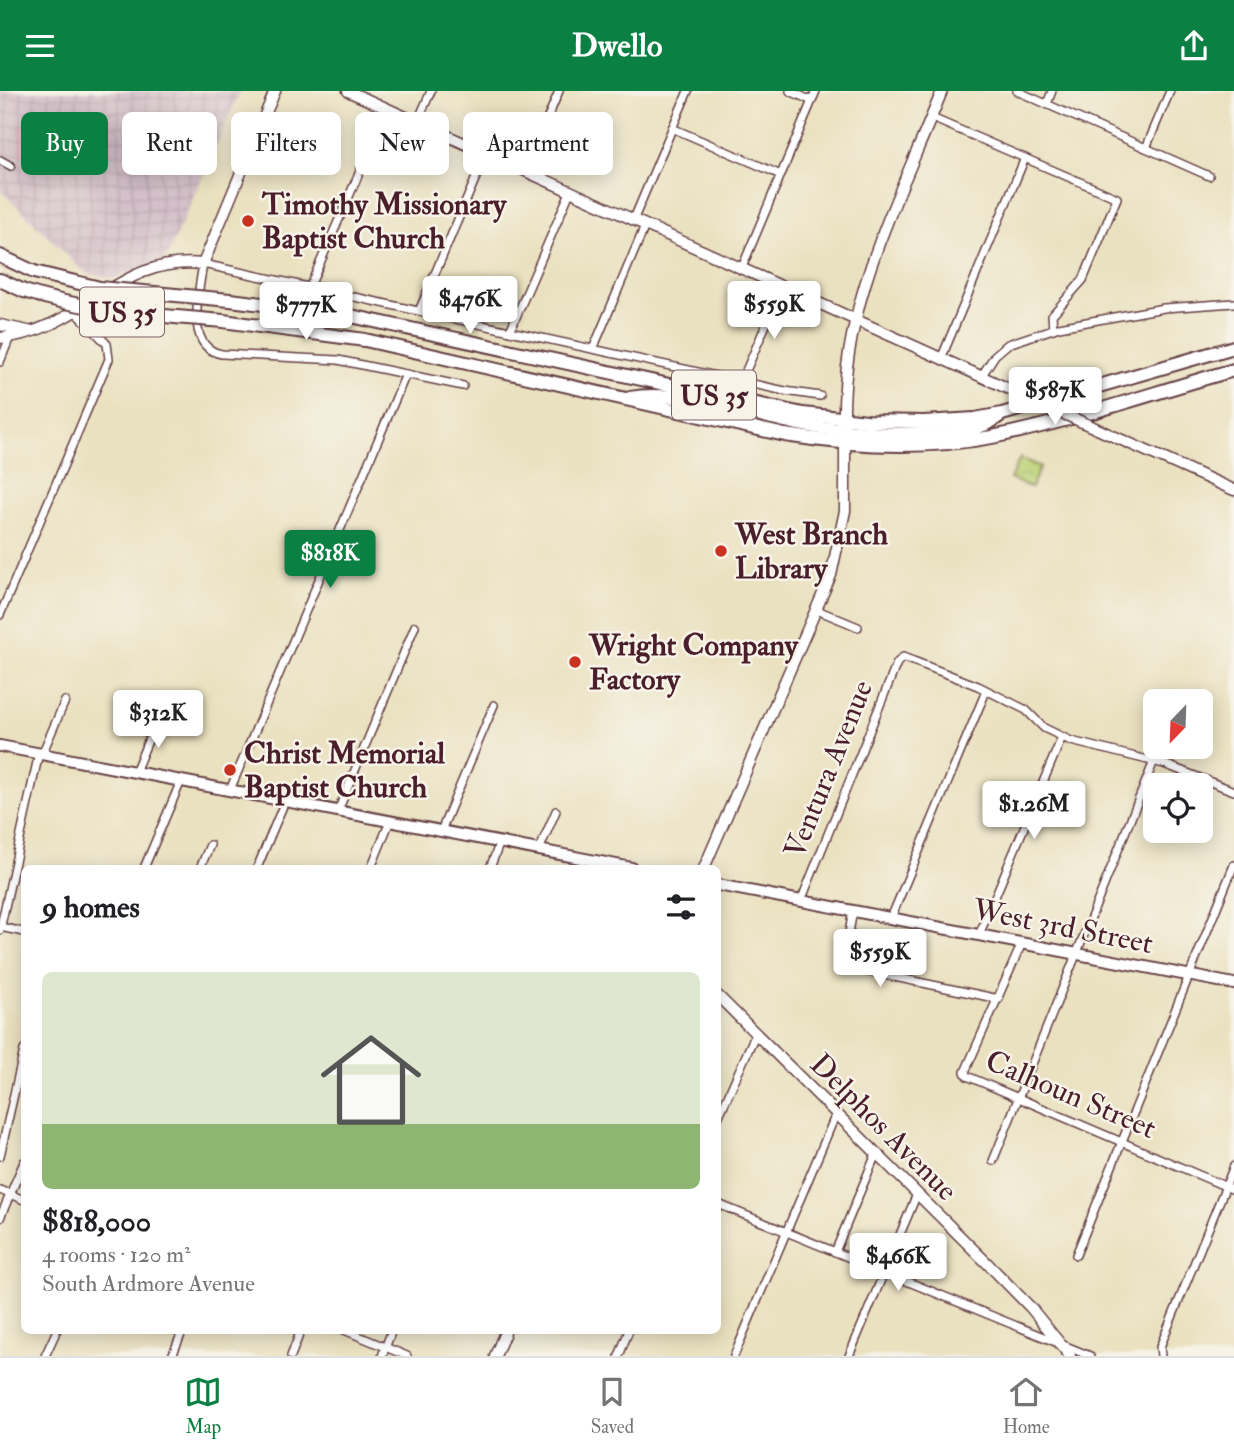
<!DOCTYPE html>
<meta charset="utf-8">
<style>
:root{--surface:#fff;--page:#f2f2f2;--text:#202124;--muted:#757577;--line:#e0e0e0;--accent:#0b8043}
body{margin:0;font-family:"IM FELL Double Pica",serif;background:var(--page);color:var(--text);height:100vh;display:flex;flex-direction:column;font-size:26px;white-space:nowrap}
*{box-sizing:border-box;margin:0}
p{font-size:23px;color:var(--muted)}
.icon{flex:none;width:38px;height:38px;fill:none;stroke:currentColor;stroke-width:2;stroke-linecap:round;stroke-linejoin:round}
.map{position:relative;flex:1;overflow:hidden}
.side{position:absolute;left:21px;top:774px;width:700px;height:469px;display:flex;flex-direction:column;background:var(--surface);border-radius:10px;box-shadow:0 4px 18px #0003}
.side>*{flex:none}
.guide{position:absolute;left:21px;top:21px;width:700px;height:63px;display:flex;gap:14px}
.needle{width:46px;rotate:203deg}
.buttons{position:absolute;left:1143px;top:598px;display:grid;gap:14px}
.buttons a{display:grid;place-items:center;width:70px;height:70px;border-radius:10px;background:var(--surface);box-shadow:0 4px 18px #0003;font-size:35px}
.price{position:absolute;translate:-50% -60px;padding:0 16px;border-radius:7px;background:#fff;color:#222;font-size:23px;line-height:46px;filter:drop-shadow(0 2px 4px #0008)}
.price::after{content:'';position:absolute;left:50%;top:42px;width:21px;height:16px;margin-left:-10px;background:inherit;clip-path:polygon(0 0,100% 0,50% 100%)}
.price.current{background:var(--accent);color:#fff}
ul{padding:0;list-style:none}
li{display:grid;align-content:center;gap:14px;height:371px;padding:0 21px}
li+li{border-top:2px solid var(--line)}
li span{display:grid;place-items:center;height:217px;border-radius:10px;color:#555}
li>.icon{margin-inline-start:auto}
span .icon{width:126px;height:126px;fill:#fffc;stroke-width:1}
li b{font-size:30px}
h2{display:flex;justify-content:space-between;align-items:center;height:84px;padding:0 21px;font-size:30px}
.pill{padding:0 24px;border-radius:10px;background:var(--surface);box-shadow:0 4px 18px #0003;font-size:24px;line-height:63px}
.pill.current{background:var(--accent);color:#fff}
header{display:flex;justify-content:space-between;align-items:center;height:91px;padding:0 21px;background:var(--accent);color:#fff;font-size:32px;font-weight:700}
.tabs{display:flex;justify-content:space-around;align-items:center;height:98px;border-top:2px solid var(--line);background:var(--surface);font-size:19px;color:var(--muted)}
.tabs a{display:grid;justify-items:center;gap:4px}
.tabs .current{color:var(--accent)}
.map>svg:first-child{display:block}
</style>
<header><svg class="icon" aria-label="menu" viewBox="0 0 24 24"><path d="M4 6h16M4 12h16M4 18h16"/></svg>Dwello<svg class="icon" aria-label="share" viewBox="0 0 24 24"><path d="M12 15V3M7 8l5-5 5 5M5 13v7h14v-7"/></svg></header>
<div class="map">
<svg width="1234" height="1265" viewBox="0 0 1234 1265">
<defs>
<pattern id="industrial-grid" width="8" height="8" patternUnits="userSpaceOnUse" patternTransform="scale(1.75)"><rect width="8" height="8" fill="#d2bdc7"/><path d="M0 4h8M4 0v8" fill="none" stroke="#b6a2ab"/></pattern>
<pattern id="park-crowns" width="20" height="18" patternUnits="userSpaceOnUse" patternTransform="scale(1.75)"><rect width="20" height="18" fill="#bbd276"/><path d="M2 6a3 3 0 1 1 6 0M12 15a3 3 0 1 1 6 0" fill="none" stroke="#a2b466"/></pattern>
</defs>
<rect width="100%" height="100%" fill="#f7f3e8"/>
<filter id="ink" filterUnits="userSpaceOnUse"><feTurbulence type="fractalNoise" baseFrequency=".0143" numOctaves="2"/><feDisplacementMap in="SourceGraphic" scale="14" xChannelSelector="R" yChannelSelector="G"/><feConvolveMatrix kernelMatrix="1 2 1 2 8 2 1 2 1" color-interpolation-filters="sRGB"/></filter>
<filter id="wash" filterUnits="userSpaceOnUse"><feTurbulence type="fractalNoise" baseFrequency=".00686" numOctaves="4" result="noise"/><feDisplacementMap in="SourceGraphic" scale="28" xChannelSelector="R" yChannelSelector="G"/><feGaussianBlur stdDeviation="1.57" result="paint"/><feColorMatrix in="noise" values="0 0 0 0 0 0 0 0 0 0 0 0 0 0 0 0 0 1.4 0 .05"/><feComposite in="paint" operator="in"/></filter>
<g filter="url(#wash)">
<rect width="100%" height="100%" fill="#eae1c0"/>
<!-- industrial -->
<polygon fill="url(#industrial-grid)" points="0,0 240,0 166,168 114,188 85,182 0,98"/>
<!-- park -->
<polygon fill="url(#park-crowns)" stroke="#827850" stroke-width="2" points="1020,367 1040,376 1031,397 1010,388"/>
</g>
<g filter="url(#ink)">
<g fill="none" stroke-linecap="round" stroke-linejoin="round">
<defs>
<g id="street">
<polyline points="790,0 812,10"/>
<polyline points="1017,0 1209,85"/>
<polyline points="1047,13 1052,0"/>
<polyline points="932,27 1117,107 1083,189 1052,224 1053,238"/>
<polyline points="417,32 431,0"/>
<polyline points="672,37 781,84"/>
<polyline points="1146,57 1170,0"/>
<polyline points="0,69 11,75"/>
<polyline points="525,81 559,0"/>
<polyline points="633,130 688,0"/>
<polyline points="741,179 816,0"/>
<polyline points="310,195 387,18"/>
<polyline points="419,220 486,63"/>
<polyline points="510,240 570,101"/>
<polyline points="593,258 645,135"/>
<polyline points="941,268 1025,67"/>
<polyline points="0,271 10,246"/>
<polyline points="981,286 995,264 1008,253 1059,236 1164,217 1234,212"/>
<polyline points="741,291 782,197"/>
<path d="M 463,295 L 338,269 L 222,263 C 184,257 199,201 203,173 L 785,300 L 820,305"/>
<polyline points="817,519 858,536"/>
<polyline points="0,524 109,268 107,253 77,222"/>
<polyline points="42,663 65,610"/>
<polyline points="135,681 157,628"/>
<polyline points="230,699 406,283"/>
<polyline points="338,720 415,535"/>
<polyline points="441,740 494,614"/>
<polyline points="539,759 556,720"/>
<polyline points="144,777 181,690"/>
<polyline points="200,777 210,754"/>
<polyline points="257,777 285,710"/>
<polyline points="371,777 390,730"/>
<polyline points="490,777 500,751"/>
<polyline points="801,810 897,572 903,566 978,595 1026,619 1044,637 1071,650 1164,673 1234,700"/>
<polyline points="853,819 844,871 847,876 999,908"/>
<polyline points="891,827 986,600"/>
<polyline points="0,836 24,841"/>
<polyline points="0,839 39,662"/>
<polyline points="979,844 1062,646"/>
<polyline points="1022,852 965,981 967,985 1234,1099"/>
<polyline points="718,1027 755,944"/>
<polyline points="0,1065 24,959"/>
<polyline points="993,1070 1154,670"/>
<polyline points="0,1099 24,1109"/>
<polyline points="718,1113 1090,1265"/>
<polyline points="0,1127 24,1071"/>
<polyline points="835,1161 876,1063"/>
<polyline points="1076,1164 1234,774"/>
<polyline points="344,1239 407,1265"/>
<polyline points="45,1265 57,1239"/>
<polyline points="172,1265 183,1239"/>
<polyline points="291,1265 301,1239"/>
<polyline points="382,1265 392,1239"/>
<polyline points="619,1265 629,1239"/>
<polyline points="734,1265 836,1023"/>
<polyline points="849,1265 917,1103"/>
<polyline points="1161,1265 1160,1256 1234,1075"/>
</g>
<g id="secondary">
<polyline points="348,0 1018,302"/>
<polyline points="0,234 28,240"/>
<path d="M 0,247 C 84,240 118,163 203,173 L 275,0"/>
<path d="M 844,332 C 841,212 899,108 942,0"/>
<polyline points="1104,341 1234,399"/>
<polyline points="704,777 831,484 845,420 845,347"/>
<polyline points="718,905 988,1173 1031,1217 1070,1265"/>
<polyline points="495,1265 506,1239"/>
</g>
<g id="primary">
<polyline points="0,655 632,777"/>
<polyline points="718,794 1234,893"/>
</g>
<g id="highway">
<polyline points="0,165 34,181"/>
<polyline points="0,189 24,200"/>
<polyline points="230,209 337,222 803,323 867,330 924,331 975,328 1002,323 1234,256"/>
<path d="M 223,230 L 365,249 L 785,344 C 854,355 923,359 992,346 C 1074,330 1154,301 1234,279"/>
<path d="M 630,307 C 679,298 749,323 799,333 C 844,342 888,345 933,342 C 957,341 981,340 999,325"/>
</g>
</defs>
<!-- street casing -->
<use href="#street" stroke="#623c41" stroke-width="10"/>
<!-- secondary casing -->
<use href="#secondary" stroke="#623c41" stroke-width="13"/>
<!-- primary casing -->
<use href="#primary" stroke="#623c41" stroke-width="14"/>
<!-- highway casing -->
<use href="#highway" stroke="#623c41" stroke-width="16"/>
<!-- street -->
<use href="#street" stroke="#fff" stroke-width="7"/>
<!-- secondary -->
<use href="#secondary" stroke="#fff" stroke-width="10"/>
<!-- primary -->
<use href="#primary" stroke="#fff" stroke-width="10"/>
<!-- highway -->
<use href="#highway" stroke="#fff" stroke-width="12"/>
<defs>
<polyline id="secondary-bridge" points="1018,302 1104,341"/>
<g id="highway-bridge">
<polyline points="34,181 100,197 230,209"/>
<path d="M 24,200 C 88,221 156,224 223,230"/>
</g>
</defs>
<!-- secondary-bridge casing -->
<use href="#secondary-bridge" stroke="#623c41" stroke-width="13" stroke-linecap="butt"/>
<!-- highway-bridge casing -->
<use href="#highway-bridge" stroke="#623c41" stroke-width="16" stroke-linecap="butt"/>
<!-- secondary-bridge -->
<use href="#secondary-bridge" stroke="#fff" stroke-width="10"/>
<!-- highway-bridge -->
<use href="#highway-bridge" stroke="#fff" stroke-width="12"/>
</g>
</g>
<!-- markers -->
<g fill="#c8321e" stroke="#f7f3e8" stroke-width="2.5">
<circle cx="248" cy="130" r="7"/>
<circle cx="721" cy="460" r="7"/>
<circle cx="575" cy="571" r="7"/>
<circle cx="230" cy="679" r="7"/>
</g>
<g text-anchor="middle" stroke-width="5" stroke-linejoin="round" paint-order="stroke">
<!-- shield labels -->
<g fill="#f7f3e8" stroke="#7e5f64" stroke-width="2">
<rect x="80" y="196.5" width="84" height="49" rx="5"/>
<rect x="672" y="279.5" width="84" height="49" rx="5"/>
</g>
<g font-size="28" font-weight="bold" fill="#4a1f2b">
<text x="122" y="231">US 35</text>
<text x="714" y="314">US 35</text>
</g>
<!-- poi labels -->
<g font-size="30" font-weight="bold" fill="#4a1f2b" stroke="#f7f3e8" text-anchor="start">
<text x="262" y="123">Timothy Missionary<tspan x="262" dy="34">Baptist Church</tspan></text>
<text x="735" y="453">West Branch<tspan x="735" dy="34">Library</tspan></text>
<text x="589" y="564">Wright Company<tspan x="589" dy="34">Factory</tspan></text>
<text x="244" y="672">Christ Memorial<tspan x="244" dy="34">Baptist Church</tspan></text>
</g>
<!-- street labels -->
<g font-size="30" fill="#4a1f2b" stroke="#f7f3e8">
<text transform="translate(828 678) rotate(-68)" y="10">Ventura Avenue</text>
<text transform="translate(1063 835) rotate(11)" y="10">West 3rd Street</text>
<text transform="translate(1071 1003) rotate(23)" y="10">Calhoun Street</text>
<text transform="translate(884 1036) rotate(45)" y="10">Delphos Avenue</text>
</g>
</g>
</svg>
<div class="buttons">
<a><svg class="needle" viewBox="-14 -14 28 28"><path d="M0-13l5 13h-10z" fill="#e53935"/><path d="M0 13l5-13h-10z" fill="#757577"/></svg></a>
<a><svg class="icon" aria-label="locate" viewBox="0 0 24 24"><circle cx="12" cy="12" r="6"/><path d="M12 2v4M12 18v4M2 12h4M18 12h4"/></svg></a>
</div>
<b class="price" style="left:470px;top:245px">$476K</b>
<b class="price" style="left:774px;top:250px">$559K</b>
<b class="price" style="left:306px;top:251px">$777K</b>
<b class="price" style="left:1055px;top:336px">$587K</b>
<b class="price current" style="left:330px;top:499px">$818K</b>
<b class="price" style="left:158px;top:659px">$312K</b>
<b class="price" style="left:1034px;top:750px">$1.26M</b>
<b class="price" style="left:880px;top:898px">$559K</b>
<b class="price" style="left:898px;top:1202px">$466K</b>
<div class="guide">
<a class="pill current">Buy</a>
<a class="pill">Rent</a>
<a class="pill">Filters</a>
<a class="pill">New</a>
<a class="pill">Apartment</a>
</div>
<section class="side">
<h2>9 homes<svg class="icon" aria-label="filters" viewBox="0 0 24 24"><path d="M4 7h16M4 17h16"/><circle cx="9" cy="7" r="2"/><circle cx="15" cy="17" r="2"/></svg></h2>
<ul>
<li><span style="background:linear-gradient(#dfe7d0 70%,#8fb573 0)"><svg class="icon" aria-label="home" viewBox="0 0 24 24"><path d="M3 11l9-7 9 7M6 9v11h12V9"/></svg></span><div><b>$818,000</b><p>4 rooms · 120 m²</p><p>South Ardmore Avenue</p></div></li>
</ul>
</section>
</div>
<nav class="tabs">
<a class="current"><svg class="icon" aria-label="map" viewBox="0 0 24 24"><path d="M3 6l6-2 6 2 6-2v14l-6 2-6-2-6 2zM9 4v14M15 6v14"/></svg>Map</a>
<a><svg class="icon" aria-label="saved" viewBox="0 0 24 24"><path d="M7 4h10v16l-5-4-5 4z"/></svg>Saved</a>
<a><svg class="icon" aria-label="home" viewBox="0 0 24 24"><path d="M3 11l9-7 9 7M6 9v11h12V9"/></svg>Home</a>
</nav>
